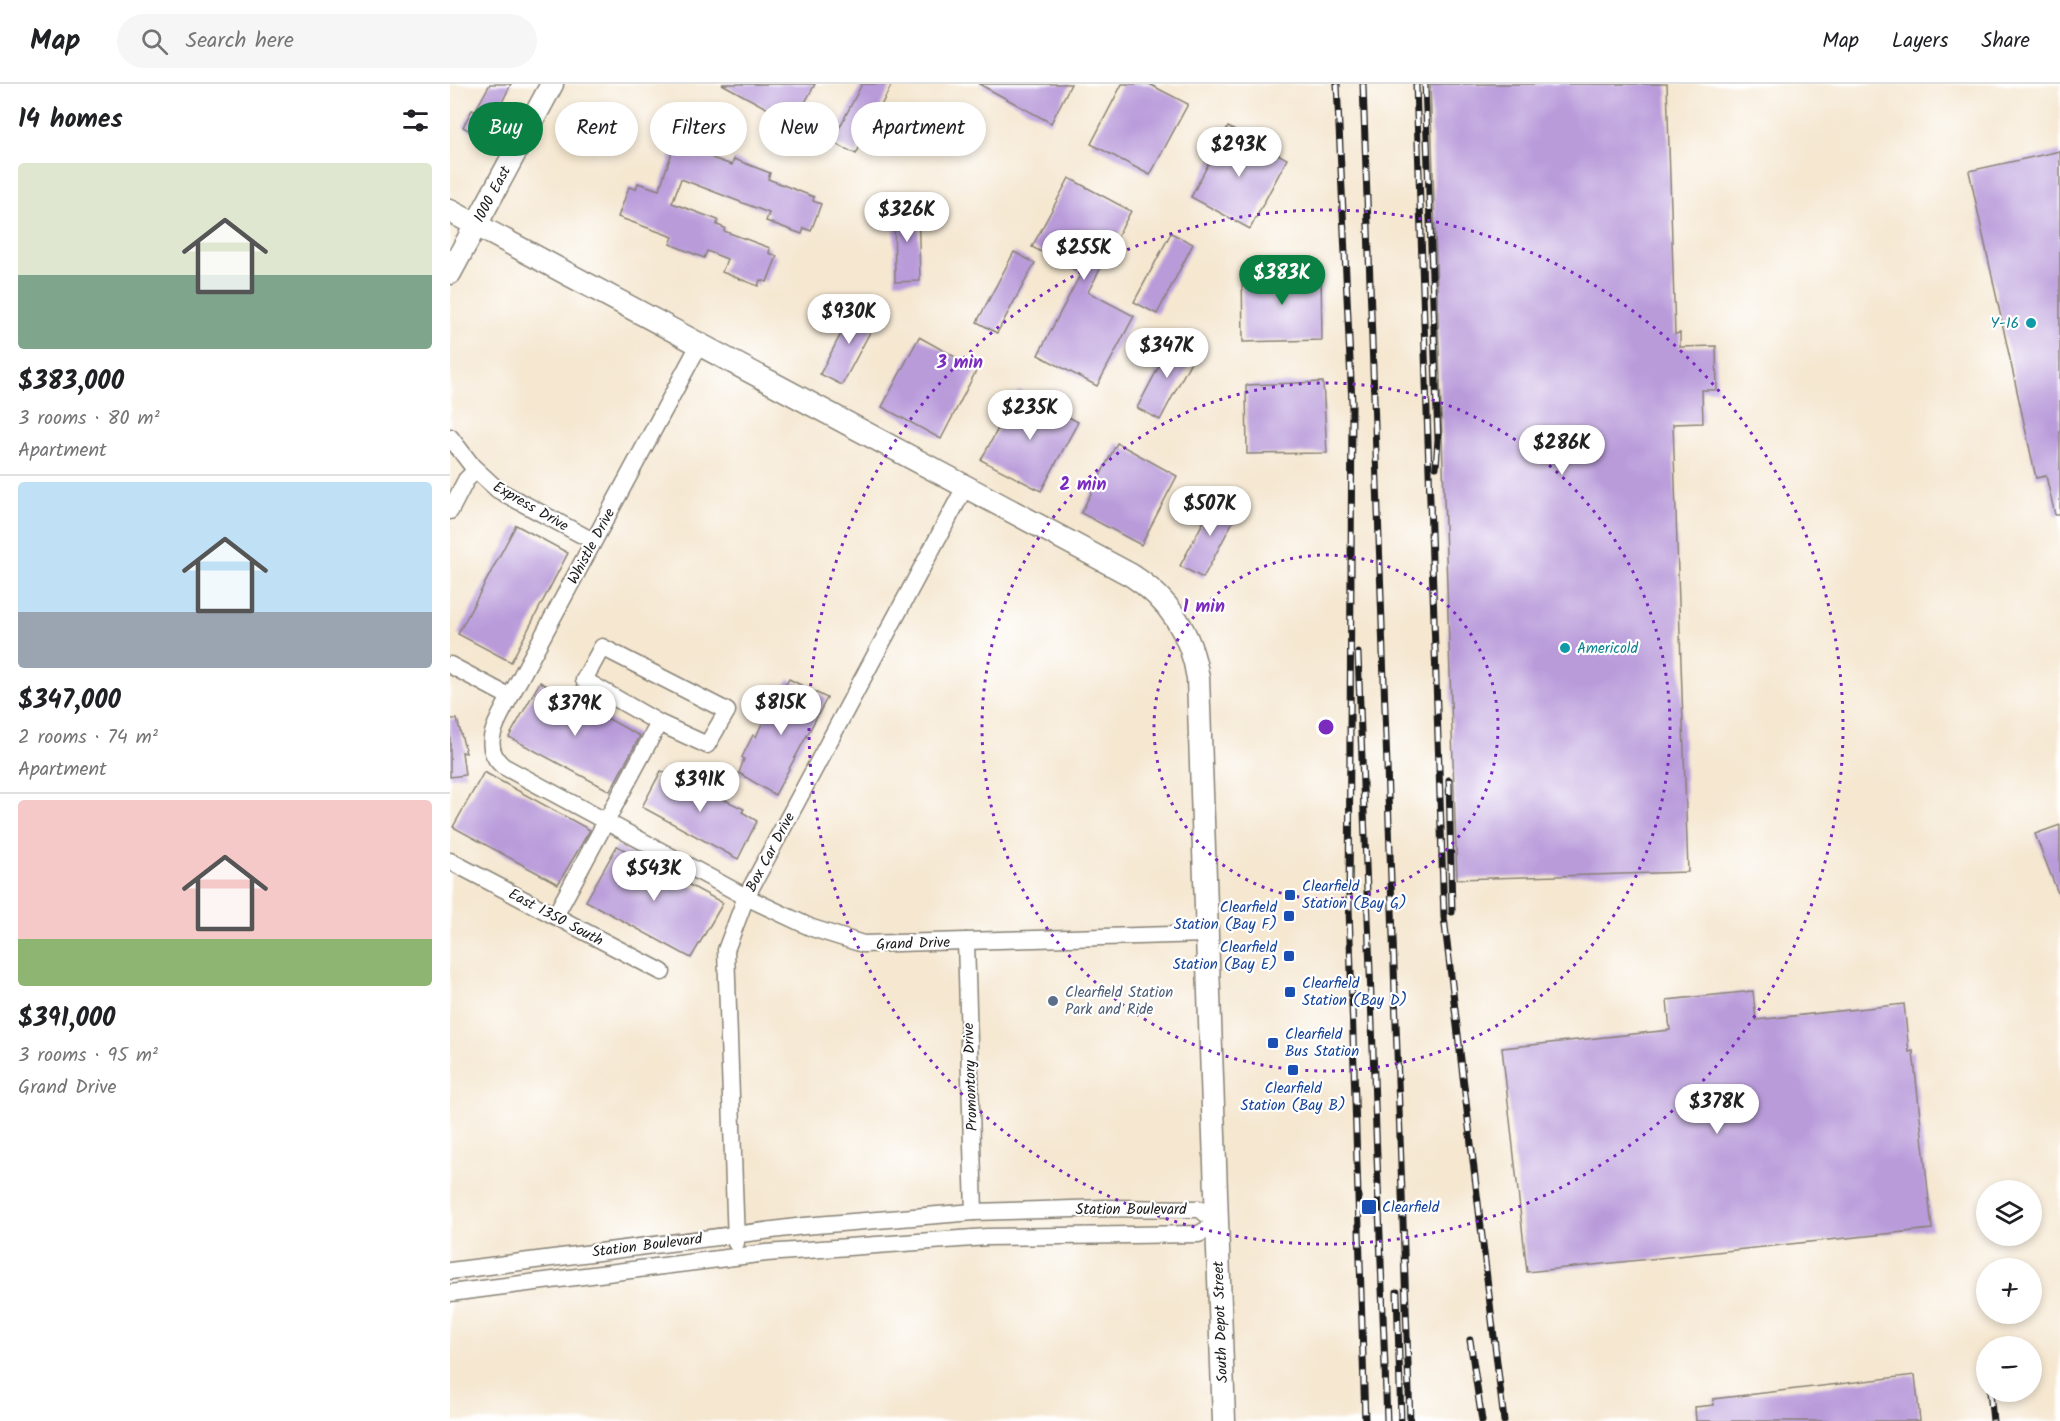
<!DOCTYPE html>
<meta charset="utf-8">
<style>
:root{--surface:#fff;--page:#f6f6f6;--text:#202124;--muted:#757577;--line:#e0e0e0;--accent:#0b8043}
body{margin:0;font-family:Kalam,sans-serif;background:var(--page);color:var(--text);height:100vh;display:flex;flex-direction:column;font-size:22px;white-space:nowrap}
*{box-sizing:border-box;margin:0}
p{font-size:20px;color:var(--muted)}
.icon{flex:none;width:33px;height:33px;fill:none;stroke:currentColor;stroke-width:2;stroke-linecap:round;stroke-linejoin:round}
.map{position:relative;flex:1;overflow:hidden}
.panel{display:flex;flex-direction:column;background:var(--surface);width:450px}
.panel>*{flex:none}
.top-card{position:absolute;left:18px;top:18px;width:570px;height:54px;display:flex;gap:12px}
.buttons{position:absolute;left:1526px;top:1096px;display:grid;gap:12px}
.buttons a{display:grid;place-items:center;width:66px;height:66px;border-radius:50%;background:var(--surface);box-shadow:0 3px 9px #0003;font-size:30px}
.price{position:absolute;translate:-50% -51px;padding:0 14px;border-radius:21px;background:#fff;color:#222;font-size:20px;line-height:39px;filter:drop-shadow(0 2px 3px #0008)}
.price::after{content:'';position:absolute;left:50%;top:36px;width:18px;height:14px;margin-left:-9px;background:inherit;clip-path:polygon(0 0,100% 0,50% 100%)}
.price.on{background:var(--accent);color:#fff}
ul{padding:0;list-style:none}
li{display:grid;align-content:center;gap:12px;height:318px;padding:0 18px}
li+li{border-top:2px solid var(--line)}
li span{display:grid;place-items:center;height:186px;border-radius:6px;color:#555}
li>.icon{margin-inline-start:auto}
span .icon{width:108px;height:108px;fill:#fffc;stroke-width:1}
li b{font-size:26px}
h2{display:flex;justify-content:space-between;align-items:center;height:72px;padding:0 18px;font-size:26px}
.chip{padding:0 21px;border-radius:27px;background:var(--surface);box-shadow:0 3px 9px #0003;font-size:21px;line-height:54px}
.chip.on{background:var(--accent);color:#fff}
header{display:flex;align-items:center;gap:36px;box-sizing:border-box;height:84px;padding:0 30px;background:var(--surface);border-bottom:2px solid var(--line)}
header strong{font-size:28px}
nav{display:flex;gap:33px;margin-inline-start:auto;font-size:21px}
.search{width:420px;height:54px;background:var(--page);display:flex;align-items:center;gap:15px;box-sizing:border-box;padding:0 21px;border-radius:33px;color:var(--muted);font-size:22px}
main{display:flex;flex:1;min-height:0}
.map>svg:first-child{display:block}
</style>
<header>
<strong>Map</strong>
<div class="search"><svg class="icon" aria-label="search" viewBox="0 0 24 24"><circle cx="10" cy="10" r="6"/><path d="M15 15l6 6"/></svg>Search here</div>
<nav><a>Map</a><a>Layers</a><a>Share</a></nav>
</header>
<main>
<section class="panel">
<h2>14 homes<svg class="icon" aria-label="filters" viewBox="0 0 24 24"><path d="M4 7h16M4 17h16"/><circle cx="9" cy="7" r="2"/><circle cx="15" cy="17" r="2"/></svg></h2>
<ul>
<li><span style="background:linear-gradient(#dfe7d0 60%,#7fa58c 0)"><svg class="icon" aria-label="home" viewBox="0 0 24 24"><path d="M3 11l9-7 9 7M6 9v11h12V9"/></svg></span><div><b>$383,000</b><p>3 rooms · 80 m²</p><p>Apartment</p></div></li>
<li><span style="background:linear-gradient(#bfe0f5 70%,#9aa5b1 0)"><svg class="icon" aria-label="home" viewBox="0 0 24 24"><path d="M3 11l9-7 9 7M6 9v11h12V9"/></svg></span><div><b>$347,000</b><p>2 rooms · 74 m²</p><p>Apartment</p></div></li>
<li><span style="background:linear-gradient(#f6c9c9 75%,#8fb573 0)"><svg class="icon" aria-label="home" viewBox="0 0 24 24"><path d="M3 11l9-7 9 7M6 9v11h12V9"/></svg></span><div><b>$391,000</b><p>3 rooms · 95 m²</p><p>Grand Drive</p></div></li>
</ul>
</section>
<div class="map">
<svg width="1610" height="1337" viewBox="0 0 1610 1337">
<rect width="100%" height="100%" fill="#fff"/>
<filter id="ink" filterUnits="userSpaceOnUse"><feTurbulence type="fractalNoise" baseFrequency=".0167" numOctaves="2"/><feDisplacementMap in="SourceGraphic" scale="12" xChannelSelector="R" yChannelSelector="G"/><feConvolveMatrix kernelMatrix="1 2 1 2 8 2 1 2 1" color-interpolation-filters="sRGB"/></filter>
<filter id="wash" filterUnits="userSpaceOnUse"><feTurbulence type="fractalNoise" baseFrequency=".008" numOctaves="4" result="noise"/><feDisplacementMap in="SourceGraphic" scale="24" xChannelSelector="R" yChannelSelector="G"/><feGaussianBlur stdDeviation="1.35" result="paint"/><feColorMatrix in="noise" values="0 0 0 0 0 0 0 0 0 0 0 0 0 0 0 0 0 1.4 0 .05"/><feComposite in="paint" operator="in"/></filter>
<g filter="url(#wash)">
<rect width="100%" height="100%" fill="#f5e7d0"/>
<g id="blocks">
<!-- building -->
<g fill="#b99bda">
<polygon points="40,0 61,0 34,55 13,43 22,26 25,27"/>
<polygon points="272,0 365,0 344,39"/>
<polygon points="412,0 442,0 406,70 382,58"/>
<polygon points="529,0 621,0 601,39"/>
<polygon points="672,0 699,0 738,20 700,91 641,60"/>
<polygon points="980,0 1217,0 1225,250 1230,249 1230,263 1266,262 1267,306 1252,306 1253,339 1223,340 1238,788 1007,795"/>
<polygon points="778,43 837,75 800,145 741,113"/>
<polygon points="235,48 262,57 259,64 265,66 262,74 282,81 284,75 320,89 318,95 364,113 363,117 371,120 361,147 354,144 352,150 316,137 319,129 231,95 222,119 268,136 267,141 275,144 274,147 320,164 319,169 327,172 317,198 310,196 308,202 272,188 277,175 257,167 254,174 220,160 223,153 168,133 179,103 186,105 188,99 209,106 227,54 232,56"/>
<polygon points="1610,67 1610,431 1605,431 1596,392 1586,394 1519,87"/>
<polygon points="619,94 681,127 638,208 684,232 647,302 588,271 631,189 582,163"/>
<polygon points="468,119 470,197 445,198 444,120"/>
<polygon points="721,149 743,160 707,230 684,218"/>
<polygon points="564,168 585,179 547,249 527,238"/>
<polygon points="871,187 872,256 793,258 792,188"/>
<polygon points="406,221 428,233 392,301 370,290"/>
<polygon points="469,253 527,285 491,355 432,323"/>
<polygon points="724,254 747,266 710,336 687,324"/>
<polygon points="873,298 877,369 797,370 796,301"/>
<polygon points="569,306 628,338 591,407 531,376"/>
<polygon points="667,359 727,392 691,461 631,429"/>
<polygon points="767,412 790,424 753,494 730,482"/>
<polygon points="66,441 118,469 61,578 8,550"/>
<polygon points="339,595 377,614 325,711 289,689 294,675 292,673 303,651 306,653 326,608 329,610"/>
<polygon points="90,598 190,652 160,707 59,653"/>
<polygon points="0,635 7,635 16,669 12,668 15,691 0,693"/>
<polygon points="211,687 227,693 228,690 250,702 249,704 294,725 292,728 307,737 288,775 192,723"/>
<polygon points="34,688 140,746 108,800 3,743"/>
<polygon points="1610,741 1610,811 1609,812 1585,750"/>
<polygon points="167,762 273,819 241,874 136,817"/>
<polygon points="1303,907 1306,936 1454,920 1459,968 1463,967 1482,1145 1077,1188 1052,964 1220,946 1217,916"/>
<polygon points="1465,1291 1470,1337 1246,1337 1245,1323 1264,1321 1263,1315"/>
</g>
</g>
</g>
<g filter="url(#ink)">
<use href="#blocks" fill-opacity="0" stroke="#888276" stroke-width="1.5"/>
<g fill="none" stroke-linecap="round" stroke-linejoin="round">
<defs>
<g id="street">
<path d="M 249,261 L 60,613 C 48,636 29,662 53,682 L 296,813 L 362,844 L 413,860 L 756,850"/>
<polyline points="0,353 23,383 48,406 143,457"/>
<polyline points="0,427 16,396 26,386"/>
<polyline points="0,581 60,613"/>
<polyline points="0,777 212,888"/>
<polyline points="105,832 209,639 134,596 152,563 277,627 257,661 209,639"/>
<polyline points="516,857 524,1128"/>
<polyline points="286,1159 276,866 296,813 515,403"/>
<polyline points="0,1187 354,1142 524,1128 654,1124 750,1125 767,1139 749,1150 537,1153 316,1169 0,1209"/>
</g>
<g id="secondary">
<path d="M 0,127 L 681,491 C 719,515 741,549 748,594 L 774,1337"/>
<polyline points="0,189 102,0"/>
</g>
</defs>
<!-- street casing -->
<use href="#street" stroke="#888276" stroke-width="19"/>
<!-- secondary casing -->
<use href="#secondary" stroke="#888276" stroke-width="25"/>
<!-- street -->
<use href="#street" stroke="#fff" stroke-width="16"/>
<!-- secondary -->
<use href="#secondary" stroke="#fff" stroke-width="22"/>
<defs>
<g id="rail">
<polyline points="887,0 902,319 899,823 915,1337"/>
<polyline points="913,0 960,1337"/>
<polyline points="966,0 994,833 1054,1337"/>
<polyline points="975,0 988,355 986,383"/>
<polyline points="908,569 937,1337"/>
<polyline points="999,696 1002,828"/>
<polyline points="947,1208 951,1337"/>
<polyline points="1020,1256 1032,1337"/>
<polyline points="1540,1308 1543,1337"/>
</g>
</defs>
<!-- rail casing -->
<use href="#rail" stroke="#1c1c1c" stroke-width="7"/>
<!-- rail -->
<use href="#rail" stroke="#fff" stroke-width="4.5" stroke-dasharray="14" stroke-linecap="butt"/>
</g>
</g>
<!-- distance rings -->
<g fill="none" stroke="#7b2cbf" stroke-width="3" stroke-dasharray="3 6">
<circle cx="876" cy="643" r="172"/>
<circle cx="876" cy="643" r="344"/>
<circle cx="876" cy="643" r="517"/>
</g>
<!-- markers -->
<g fill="#0f9aa8" stroke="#fff" stroke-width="2">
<circle cx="1581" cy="239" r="6"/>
<circle cx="1115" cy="564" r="6"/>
</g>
<g fill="#1a4fb4" stroke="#fff" stroke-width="2">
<rect x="834" y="805" width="12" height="12" rx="3"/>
<rect x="833" y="826" width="12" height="12" rx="3"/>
<rect x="833" y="866" width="12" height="12" rx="3"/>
<rect x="834" y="902" width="12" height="12" rx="3"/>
<rect x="817" y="953" width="12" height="12" rx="3"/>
<rect x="837" y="980" width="12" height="12" rx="3"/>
<rect x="911" y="1115" width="16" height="16" rx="3"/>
</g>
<circle fill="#5c6f8a" stroke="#fff" stroke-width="2" cx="603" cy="917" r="6"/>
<g text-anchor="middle" stroke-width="4.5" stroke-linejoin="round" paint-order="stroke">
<!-- street labels -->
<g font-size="15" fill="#1c1c1c" stroke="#fff">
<text transform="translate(42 110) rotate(-62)" y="5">1000 East</text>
<text transform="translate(81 422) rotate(30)" y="5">Express Drive</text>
<text transform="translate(141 462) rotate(-62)" y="5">Whistle Drive</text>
<text transform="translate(320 768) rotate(-62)" y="5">Box Car Drive</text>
<text transform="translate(106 833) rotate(28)" y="5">East 1350 South</text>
<text transform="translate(463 859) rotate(-2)" y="5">Grand Drive</text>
<text transform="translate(520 993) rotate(-92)" y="5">Promontory Drive</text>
<text x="681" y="1130">Station Boulevard</text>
<text transform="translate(197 1161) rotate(-7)" y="5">Station Boulevard</text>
<text transform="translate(770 1238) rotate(-92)" y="5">South Depot Street</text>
</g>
<!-- culture labels -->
<g font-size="15" fill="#0d838f" stroke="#fff" text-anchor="end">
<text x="1569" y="244">Y-16</text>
<text x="1127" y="569" text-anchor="start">Americold</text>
</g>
<!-- transit labels -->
<g font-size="15" fill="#164399" stroke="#fff" text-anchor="start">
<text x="852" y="807">Clearfield<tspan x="852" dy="17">Station (Bay G)</tspan></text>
<text x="827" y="828" text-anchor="end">Clearfield<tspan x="827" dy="17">Station (Bay F)</tspan></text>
<text x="827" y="868" text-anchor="end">Clearfield<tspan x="827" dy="17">Station (Bay E)</tspan></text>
<text x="852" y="904">Clearfield<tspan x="852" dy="17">Station (Bay D)</tspan></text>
<text x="835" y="955">Clearfield<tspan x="835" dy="17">Bus Station</tspan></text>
<text x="843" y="1009" text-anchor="middle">Clearfield<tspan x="843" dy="17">Station (Bay B)</tspan></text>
<text x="932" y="1128">Clearfield</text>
</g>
<!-- service labels -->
<g font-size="15" fill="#4e5e75" stroke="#fff" text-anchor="start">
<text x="615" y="913">Clearfield Station<tspan x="615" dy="17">Park and Ride</tspan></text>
</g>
</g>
<circle cx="876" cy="643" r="9" fill="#7b2cbf" stroke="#fff" stroke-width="3"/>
<g font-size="18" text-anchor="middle" font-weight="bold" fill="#7b2cbf" stroke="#fff" stroke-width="4.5" stroke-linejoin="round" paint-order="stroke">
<text x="510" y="284">3 min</text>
<text x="633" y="406">2 min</text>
<text x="754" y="528">1 min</text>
</g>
</svg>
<div class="buttons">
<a><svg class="icon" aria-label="layers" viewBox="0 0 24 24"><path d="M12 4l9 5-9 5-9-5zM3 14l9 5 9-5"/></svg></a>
<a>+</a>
<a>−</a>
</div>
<b class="price" style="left:789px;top:94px">$293K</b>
<b class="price" style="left:457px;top:159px">$326K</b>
<b class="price" style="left:634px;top:197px">$255K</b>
<b class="price on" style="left:832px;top:222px">$383K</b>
<b class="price" style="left:399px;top:261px">$930K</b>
<b class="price" style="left:717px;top:295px">$347K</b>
<b class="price" style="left:580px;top:357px">$235K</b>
<b class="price" style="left:1112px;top:392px">$286K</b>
<b class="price" style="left:760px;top:453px">$507K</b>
<b class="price" style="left:331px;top:652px">$815K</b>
<b class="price" style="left:125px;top:653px">$379K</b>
<b class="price" style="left:250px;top:729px">$391K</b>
<b class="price" style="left:204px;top:818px">$543K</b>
<b class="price" style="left:1267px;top:1051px">$378K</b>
<div class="top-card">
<a class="chip on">Buy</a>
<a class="chip">Rent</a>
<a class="chip">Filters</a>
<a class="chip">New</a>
<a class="chip">Apartment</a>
</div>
</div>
</main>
